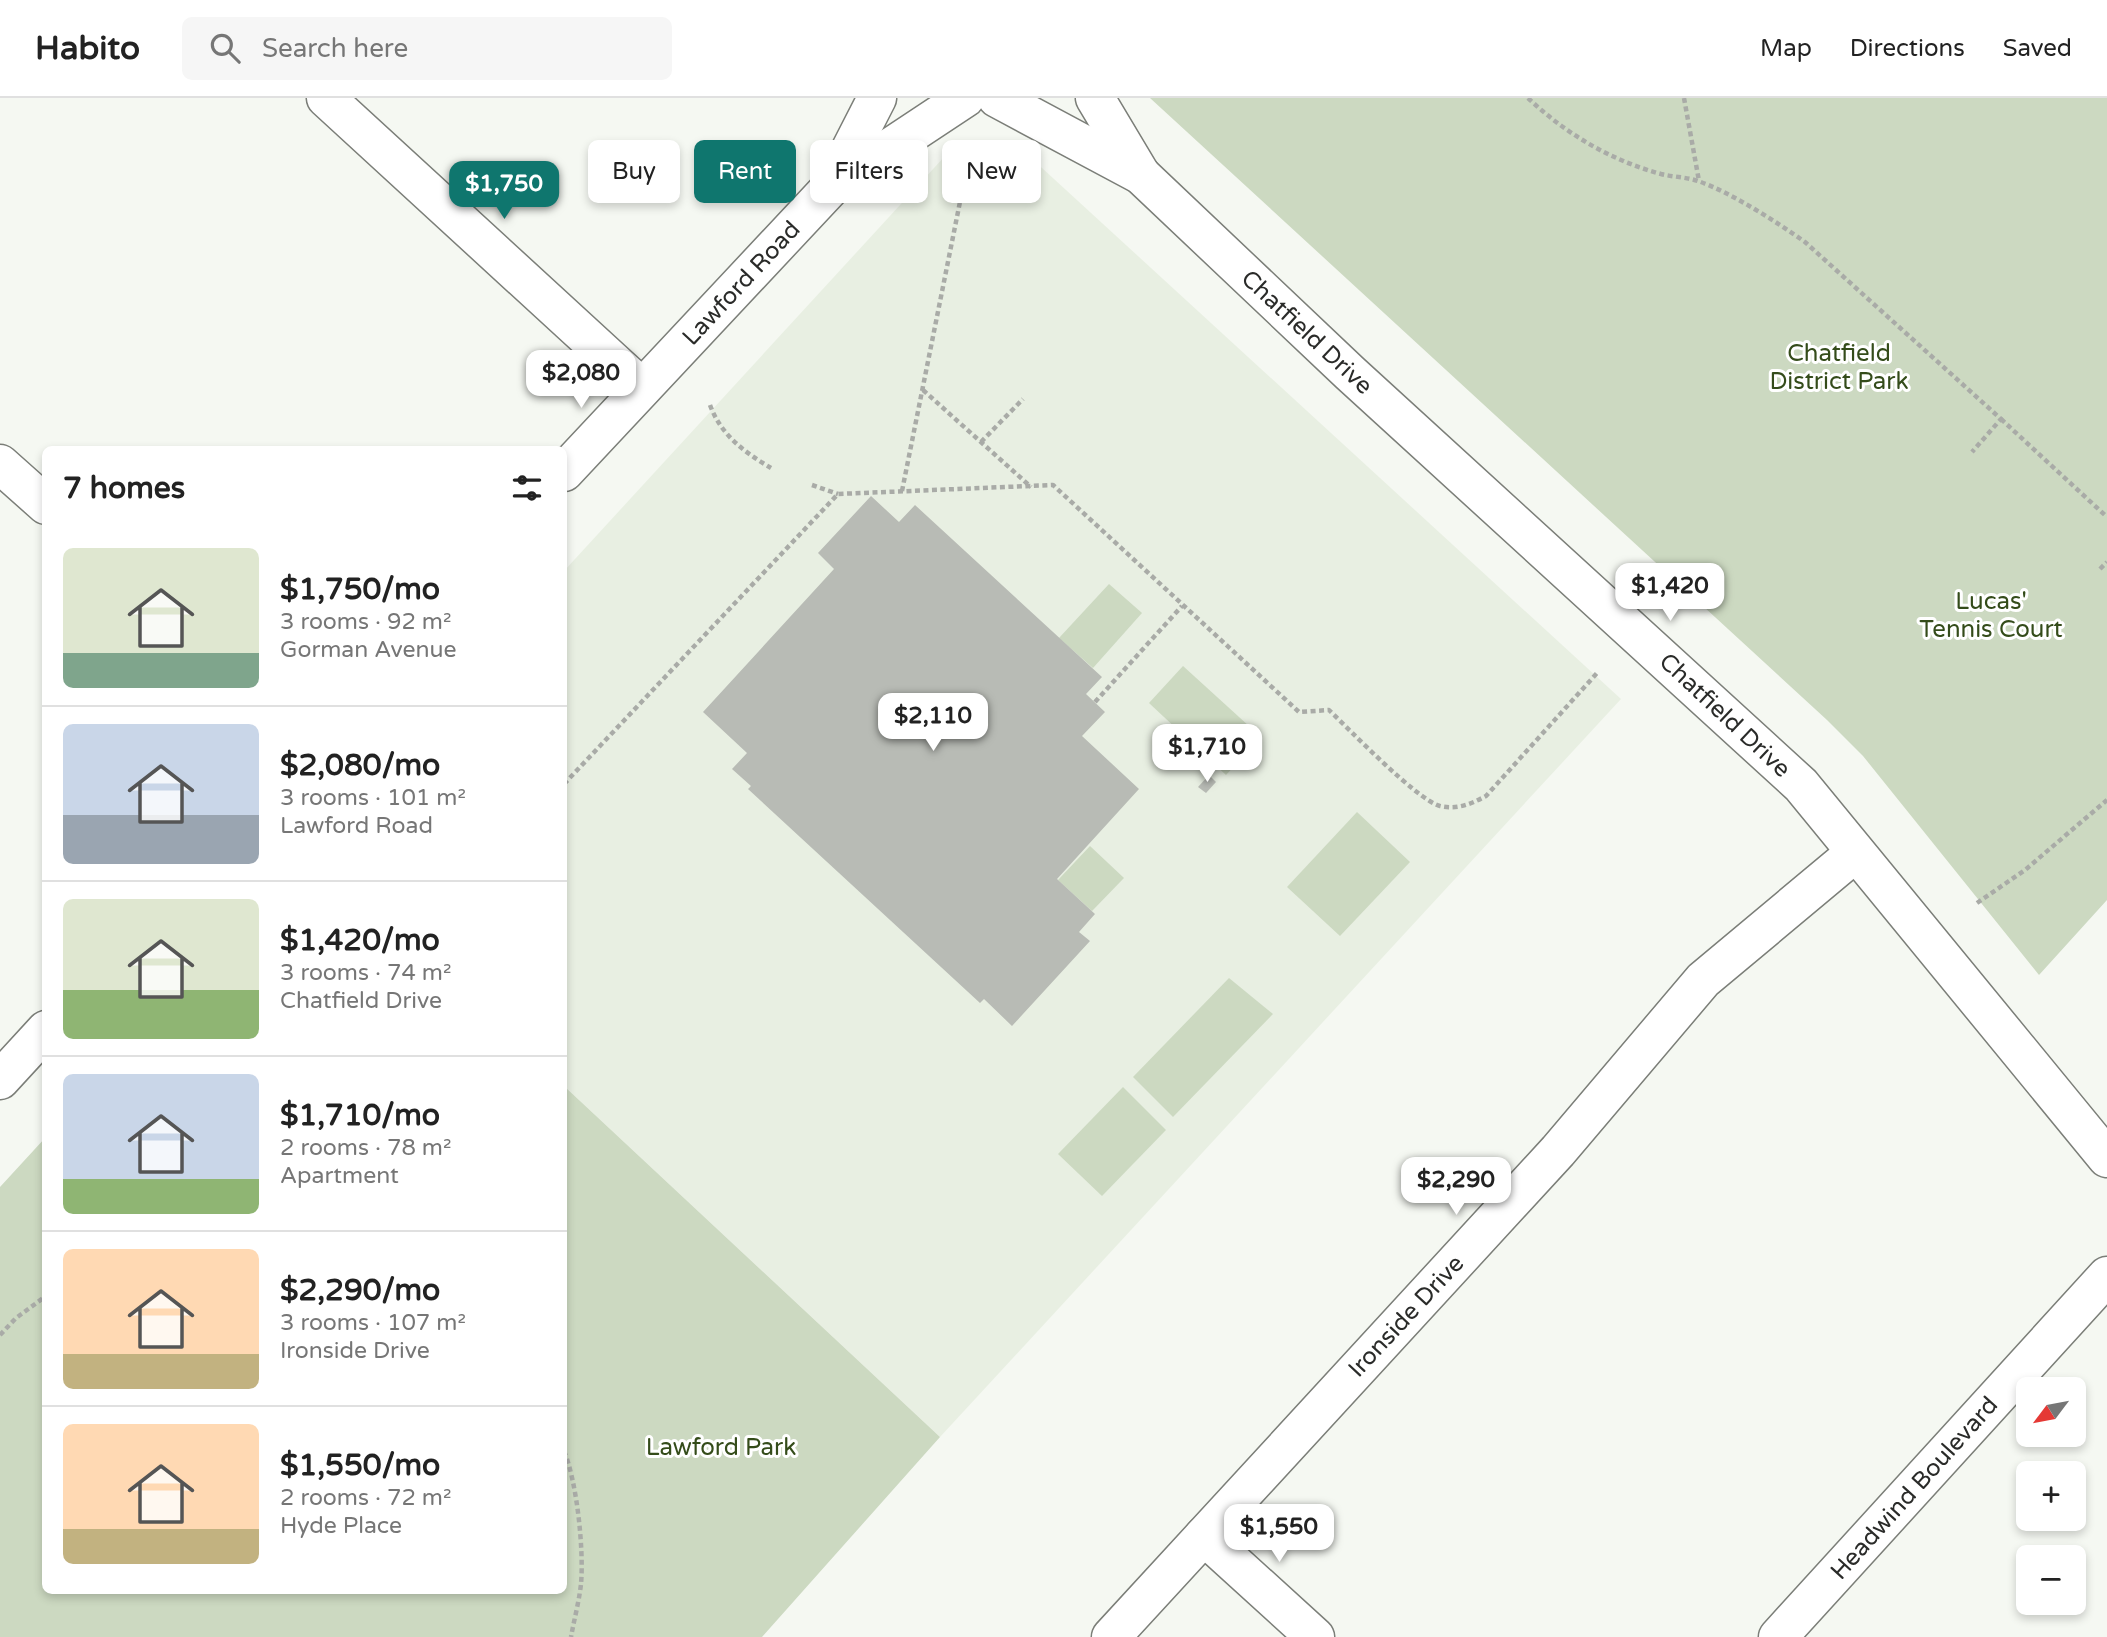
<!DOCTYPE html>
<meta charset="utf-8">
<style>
:root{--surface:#fff;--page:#f6f6f6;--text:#222;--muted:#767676;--line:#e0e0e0;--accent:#0f766e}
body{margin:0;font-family:"Varela Round",sans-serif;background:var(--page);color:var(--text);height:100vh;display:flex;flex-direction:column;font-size:26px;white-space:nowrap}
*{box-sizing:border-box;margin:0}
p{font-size:23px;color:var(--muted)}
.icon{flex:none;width:38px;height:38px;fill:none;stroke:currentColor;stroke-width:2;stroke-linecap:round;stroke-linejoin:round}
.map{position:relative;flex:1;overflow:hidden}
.details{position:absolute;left:42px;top:348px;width:525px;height:1148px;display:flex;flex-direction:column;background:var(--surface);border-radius:10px;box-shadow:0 4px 10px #0003}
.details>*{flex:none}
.guide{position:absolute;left:588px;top:42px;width:665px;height:63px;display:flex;gap:14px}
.needle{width:46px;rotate:238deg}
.buttons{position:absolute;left:2016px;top:1279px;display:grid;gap:14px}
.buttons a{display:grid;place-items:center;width:70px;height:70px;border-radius:10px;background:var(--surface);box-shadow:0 4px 10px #0003;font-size:35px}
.price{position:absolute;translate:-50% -60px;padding:0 16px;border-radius:14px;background:#fff;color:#222;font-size:23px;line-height:46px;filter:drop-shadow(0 2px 4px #0008)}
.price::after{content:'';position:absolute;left:50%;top:42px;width:21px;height:16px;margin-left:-10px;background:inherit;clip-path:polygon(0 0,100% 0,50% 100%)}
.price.on{background:var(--accent);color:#fff}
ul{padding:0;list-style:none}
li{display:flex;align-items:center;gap:21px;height:175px;padding:0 21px}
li+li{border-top:2px solid var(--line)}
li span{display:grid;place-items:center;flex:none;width:196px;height:140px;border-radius:10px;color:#555}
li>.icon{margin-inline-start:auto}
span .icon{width:84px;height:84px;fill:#fffc;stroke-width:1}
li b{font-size:30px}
h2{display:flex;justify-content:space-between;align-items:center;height:84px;padding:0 21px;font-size:30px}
.tag{padding:0 24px;border-radius:10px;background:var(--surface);box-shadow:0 4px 10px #0003;font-size:24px;line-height:63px}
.tag.on{background:var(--accent);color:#fff}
header{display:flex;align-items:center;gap:42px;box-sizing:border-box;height:98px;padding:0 35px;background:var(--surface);border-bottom:2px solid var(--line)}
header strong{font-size:33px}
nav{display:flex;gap:38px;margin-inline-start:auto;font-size:24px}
.search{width:490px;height:63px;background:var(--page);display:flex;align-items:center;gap:18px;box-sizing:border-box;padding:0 24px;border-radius:10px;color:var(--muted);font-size:26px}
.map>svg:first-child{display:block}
</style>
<header>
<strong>Habito</strong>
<div class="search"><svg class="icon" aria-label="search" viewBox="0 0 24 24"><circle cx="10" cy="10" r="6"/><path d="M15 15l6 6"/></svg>Search here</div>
<nav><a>Map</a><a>Directions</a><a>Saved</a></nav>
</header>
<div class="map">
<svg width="2107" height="1539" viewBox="0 0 2107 1539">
<rect width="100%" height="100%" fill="#f5f8f2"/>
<!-- built -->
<polygon fill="#e8efe2" points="984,46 1016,50 1030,59 1621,601 940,1339 564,988 564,473 945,58 958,51"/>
<!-- green -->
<g fill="#ccd9c1">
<polygon points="1150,0 2107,0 2107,802 2039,877 1863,658 1827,622"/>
<polygon points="1109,486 1142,515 1093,570 1059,540"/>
<polygon points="1183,568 1261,639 1226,677 1149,605"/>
<polygon points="1357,714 1410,764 1340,838 1287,789"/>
<polygon points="1090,748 1124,780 1092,813 1058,782"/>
<polygon points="1229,880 1273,916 1173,1019 1133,979"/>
<polygon points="564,988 940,1339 762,1539 0,1539 0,1089 45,1040 46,1493 564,1493"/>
<polygon points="1123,989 1166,1032 1102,1098 1058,1056"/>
</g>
<!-- building -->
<g fill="#b8bbb5">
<polygon points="871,398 899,424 915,407 1102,579 1086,596 1105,614 1082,638 1139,691 1057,781 1095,816 1079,834 1090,843 1012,928 984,901 980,905 748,691 751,688 732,671 747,655 703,614 834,471 818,455"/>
<polygon points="1209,677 1216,684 1206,695 1198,689"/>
</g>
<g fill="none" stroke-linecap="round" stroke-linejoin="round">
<defs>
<g id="minor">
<polyline points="326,0 642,290"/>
<polyline points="997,0 1141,77 1350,275 1801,687 2107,1060"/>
<polyline points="1095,0 1141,77"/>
<polyline points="0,366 46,407"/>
<polyline points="1204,1438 1315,1539"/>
<polyline points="1111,1539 1558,1053 1703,882 1855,755"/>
<polyline points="1778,1539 2107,1178"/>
</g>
<g id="tertiary">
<polyline points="833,86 877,0"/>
<polyline points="564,374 832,88 965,0"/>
<polyline points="0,982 46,932"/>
</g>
</defs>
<!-- minor casing -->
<use href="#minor" stroke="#7b7e78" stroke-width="41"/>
<!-- tertiary casing -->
<use href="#tertiary" stroke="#7b7e78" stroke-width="41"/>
<!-- path -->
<g stroke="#a9aba7" stroke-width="4.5" stroke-dasharray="5 3.5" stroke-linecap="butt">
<path d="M 1528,0 C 1566,36 1610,62 1661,76 C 1673,79 1686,79 1698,83 C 1732,95 1775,123 1805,144 L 2001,321 L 1972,354"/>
<polyline points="1684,0 1699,83"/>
<polyline points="923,292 1031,389"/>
<path d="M 710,307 C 721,337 744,354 771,370"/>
<polyline points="2001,321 2107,419"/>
<polyline points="981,344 1023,301"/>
<polyline points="812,387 838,396"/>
<polyline points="902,393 972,44"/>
<polyline points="2100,471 2107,464"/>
<polyline points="1095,604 1182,508"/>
<path d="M 564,686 L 838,396 L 1053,387 L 1299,614 L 1329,612 C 1349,631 1417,702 1440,708 C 1457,712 1471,706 1486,698 L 1598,574"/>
<polyline points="1977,805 2025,772 2107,702"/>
<polyline points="0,1237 16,1220 46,1198"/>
<path d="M 564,1353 C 577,1384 584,1452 581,1486 C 579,1504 574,1522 571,1539"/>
</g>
<!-- minor -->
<use href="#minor" stroke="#fff" stroke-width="38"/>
<!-- tertiary -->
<use href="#tertiary" stroke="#fff" stroke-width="38"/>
</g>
<g text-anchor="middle" stroke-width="6" stroke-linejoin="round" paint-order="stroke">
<!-- street labels -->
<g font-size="24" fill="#2a2b29" stroke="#fff">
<text transform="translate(741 185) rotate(-47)" y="8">Lawford Road</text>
<text transform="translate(1307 234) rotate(43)" y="8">Chatfield Drive</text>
<text transform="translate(1725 617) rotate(43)" y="8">Chatfield Drive</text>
<text transform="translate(1406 1218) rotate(-47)" y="8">Ironside Drive</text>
<text transform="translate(1914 1390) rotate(-48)" y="8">Headwind Boulevard</text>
</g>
<!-- park labels -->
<g font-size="24" fill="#344c1a" stroke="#fff">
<text x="1839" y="263">Chatfield<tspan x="1839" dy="28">District Park</tspan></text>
<text x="1991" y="511">Lucas'<tspan x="1991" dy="28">Tennis Court</tspan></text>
<text x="721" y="1357">Lawford Park</text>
</g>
</g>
</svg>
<div class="buttons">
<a><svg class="needle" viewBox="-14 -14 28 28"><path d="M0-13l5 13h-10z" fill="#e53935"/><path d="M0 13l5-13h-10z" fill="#767676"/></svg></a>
<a>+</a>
<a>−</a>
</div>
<b class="price on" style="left:504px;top:123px">$1,750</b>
<b class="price" style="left:581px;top:312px">$2,080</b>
<b class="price" style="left:1670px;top:525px">$1,420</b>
<b class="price" style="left:933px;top:655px">$2,110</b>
<b class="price" style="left:1207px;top:686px">$1,710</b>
<b class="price" style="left:1456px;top:1119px">$2,290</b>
<b class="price" style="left:1279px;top:1466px">$1,550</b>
<div class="guide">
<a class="tag">Buy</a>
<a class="tag on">Rent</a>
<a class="tag">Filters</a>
<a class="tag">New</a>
</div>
<section class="details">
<h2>7 homes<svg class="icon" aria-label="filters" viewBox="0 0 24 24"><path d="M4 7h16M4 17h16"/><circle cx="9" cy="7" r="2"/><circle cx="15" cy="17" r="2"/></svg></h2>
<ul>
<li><span style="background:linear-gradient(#dfe7d0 75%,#7fa58c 0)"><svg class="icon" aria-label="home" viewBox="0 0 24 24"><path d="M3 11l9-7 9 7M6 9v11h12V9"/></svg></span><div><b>$1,750/mo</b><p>3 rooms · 92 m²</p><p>Gorman Avenue</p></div></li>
<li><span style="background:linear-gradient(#c9d6e8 65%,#9aa5b1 0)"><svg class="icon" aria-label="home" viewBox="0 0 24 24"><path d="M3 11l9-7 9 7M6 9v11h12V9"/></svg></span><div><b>$2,080/mo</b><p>3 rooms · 101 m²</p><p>Lawford Road</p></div></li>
<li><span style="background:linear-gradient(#dfe7d0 65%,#8fb573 0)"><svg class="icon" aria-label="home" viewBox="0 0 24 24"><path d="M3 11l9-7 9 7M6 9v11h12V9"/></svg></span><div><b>$1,420/mo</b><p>3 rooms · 74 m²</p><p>Chatfield Drive</p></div></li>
<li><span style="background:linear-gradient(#c9d6e8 75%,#8fb573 0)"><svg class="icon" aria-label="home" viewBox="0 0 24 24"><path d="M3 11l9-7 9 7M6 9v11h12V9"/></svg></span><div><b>$1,710/mo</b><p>2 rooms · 78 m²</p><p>Apartment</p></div></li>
<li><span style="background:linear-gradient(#ffd9b3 75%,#c2b280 0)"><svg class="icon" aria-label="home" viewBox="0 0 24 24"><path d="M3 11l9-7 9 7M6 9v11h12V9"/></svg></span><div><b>$2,290/mo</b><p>3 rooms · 107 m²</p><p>Ironside Drive</p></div></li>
<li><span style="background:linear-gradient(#ffd9b3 75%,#c2b280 0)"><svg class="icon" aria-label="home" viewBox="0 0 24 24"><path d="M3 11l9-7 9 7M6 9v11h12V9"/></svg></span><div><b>$1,550/mo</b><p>2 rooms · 72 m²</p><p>Hyde Place</p></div></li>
</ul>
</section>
</div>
